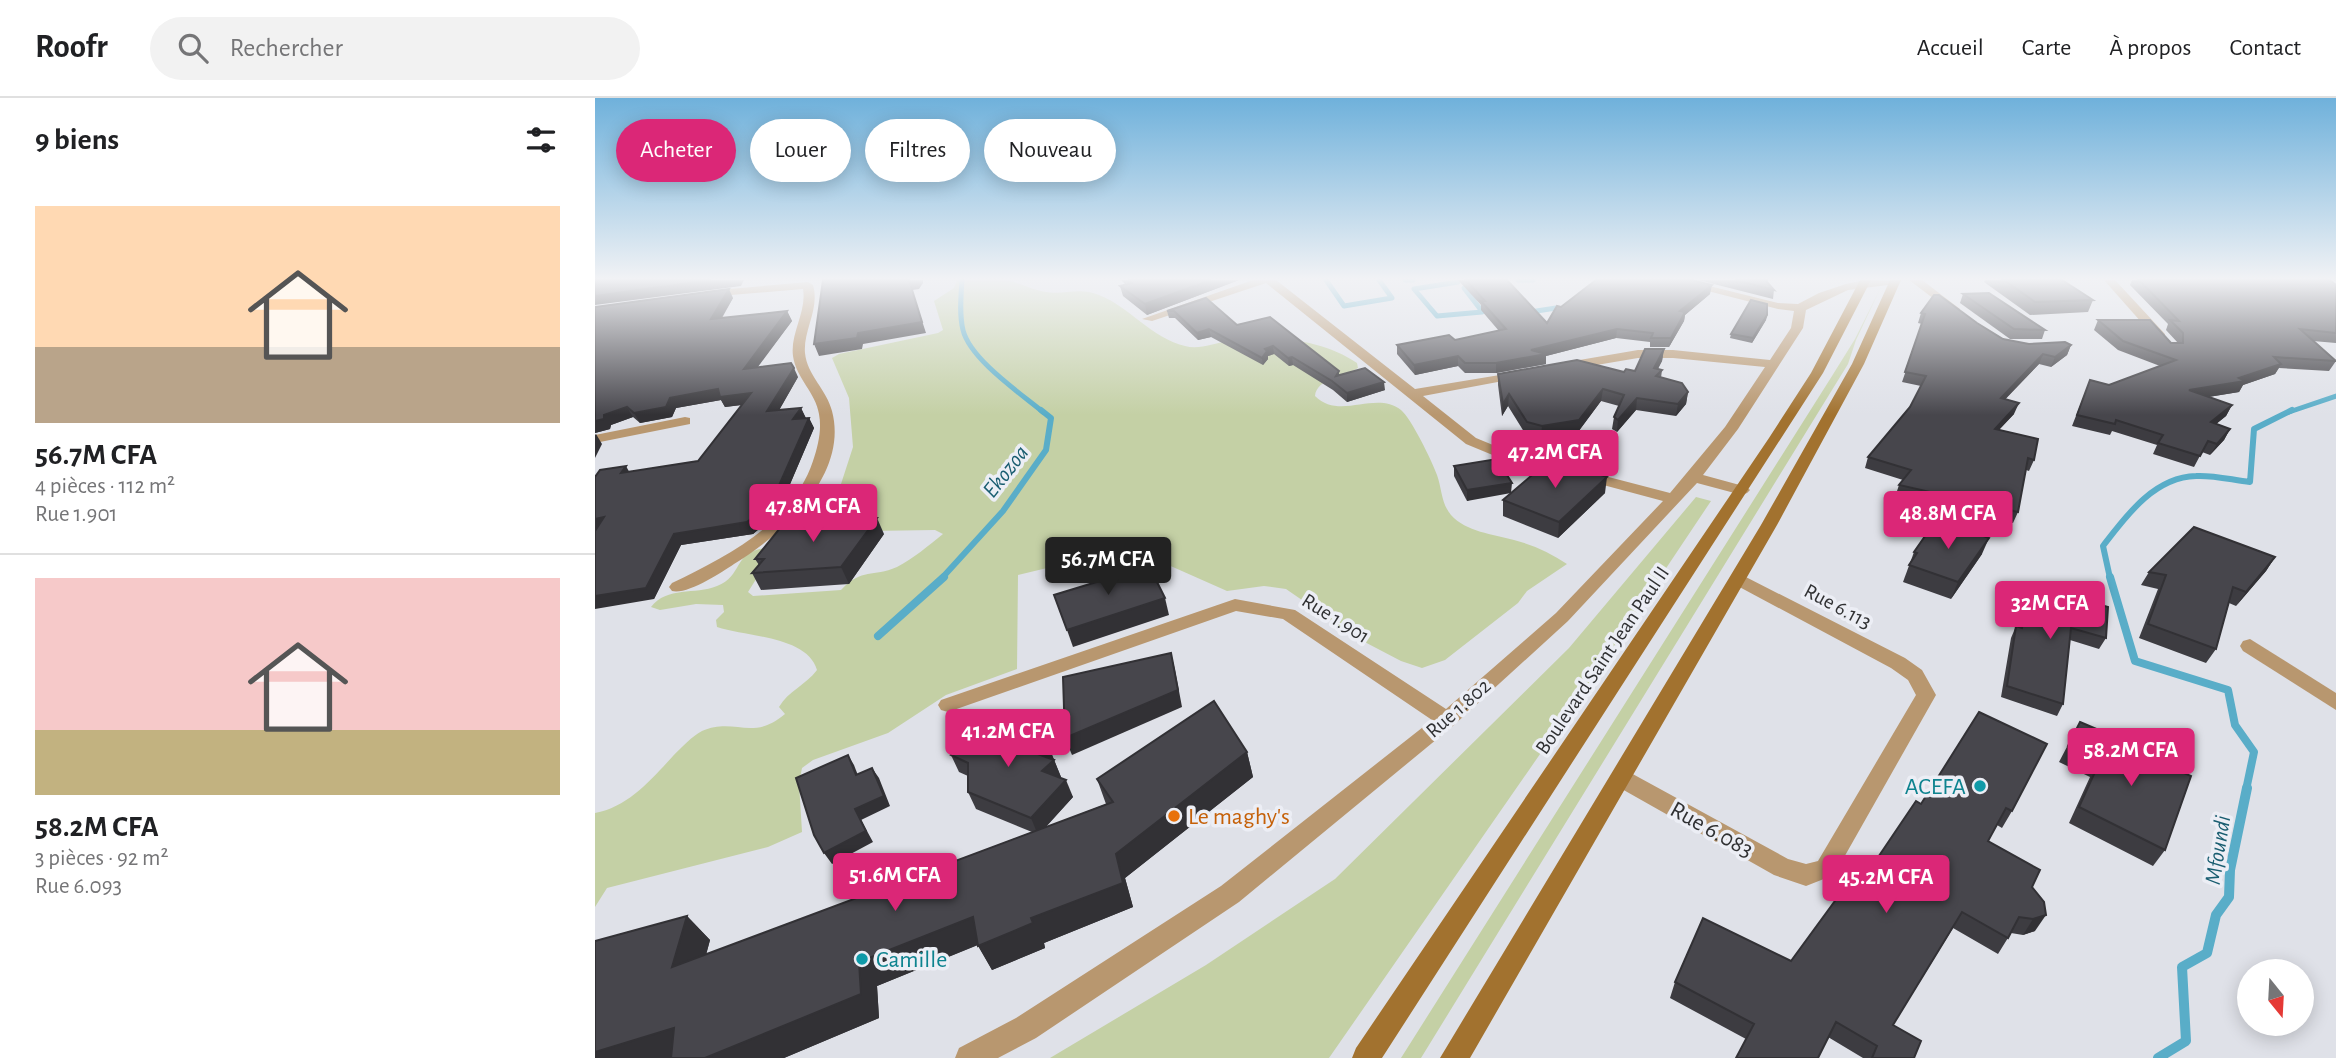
<!DOCTYPE html>
<html lang="fr">
<meta charset="utf-8">
<style>
:root{--surface:#fff;--page:#f2f2f2;--text:#202124;--muted:#757577;--line:#e0e0e0;--accent:#db2777}
body{margin:0;font-family:"Alegreya Sans",sans-serif;background:var(--page);color:var(--text);height:100vh;display:flex;flex-direction:column;font-size:26px;white-space:nowrap}
*{box-sizing:border-box;margin:0}
p{font-size:23px;color:var(--muted)}
.icon{flex:none;width:38px;height:38px;fill:none;stroke:currentColor;stroke-width:2;stroke-linecap:round;stroke-linejoin:round}
.map{position:relative;flex:1;overflow:hidden}
.panel{display:flex;flex-direction:column;background:var(--surface);width:595px}
.panel>*{flex:none}
.guide{position:absolute;left:21px;top:21px;width:665px;height:63px;display:flex;gap:14px}
.needle{width:46px;rotate:162deg}
.tools{position:absolute;left:1642px;top:861px;display:grid;gap:14px}
.tools a{display:grid;place-items:center;width:77px;height:77px;border-radius:50%;background:var(--surface);box-shadow:0 4px 18px #0003;font-size:35px}
.price{position:absolute;translate:-50% -60px;padding:0 16px;border-radius:7px;background:var(--accent);color:#fff;font-size:23px;line-height:46px;filter:drop-shadow(0 2px 4px #0008)}
.price::after{content:'';position:absolute;left:50%;top:42px;width:21px;height:16px;margin-left:-10px;background:inherit;clip-path:polygon(0 0,100% 0,50% 100%)}
.price.on{background:#222;color:#fff}
ul{padding:0;list-style:none}
li{display:grid;align-content:center;gap:14px;height:371px;padding:0 35px}
li+li{border-top:2px solid var(--line)}
li span{display:grid;place-items:center;height:217px;border-radius:0px;color:#555}
li>.icon{margin-inline-start:auto}
span .icon{width:126px;height:126px;fill:#fffc;stroke-width:1}
li b{font-size:30px}
h2{display:flex;justify-content:space-between;align-items:center;height:84px;padding:0 35px;font-size:30px}
.chip{padding:0 24px;border-radius:32px;background:var(--surface);box-shadow:0 4px 18px #0003;font-size:24px;line-height:63px}
.chip.on{background:var(--accent);color:#fff}
header{display:flex;align-items:center;gap:42px;box-sizing:border-box;height:98px;padding:0 35px;background:var(--surface);border-bottom:2px solid var(--line)}
header strong{font-size:33px}
nav{display:flex;gap:38px;margin-inline-start:auto;font-size:24px}
.search{width:490px;height:63px;background:var(--page);display:flex;align-items:center;gap:18px;box-sizing:border-box;padding:0 24px;border-radius:38px;color:var(--muted);font-size:26px}
main{display:flex;flex:1;min-height:0}
.map>svg:first-child{display:block}
</style>
<header>
<strong>Roofr</strong>
<div class="search"><svg class="icon" aria-label="search" viewBox="0 0 24 24"><circle cx="10" cy="10" r="6"/><path d="M15 15l6 6"/></svg>Rechercher</div>
<nav><a>Accueil</a><a>Carte</a><a>À propos</a><a>Contact</a></nav>
</header>
<main>
<section class="panel">
<h2>9 biens<svg class="icon" aria-label="filters" viewBox="0 0 24 24"><path d="M4 7h16M4 17h16"/><circle cx="9" cy="7" r="2"/><circle cx="15" cy="17" r="2"/></svg></h2>
<ul>
<li><span style="background:linear-gradient(#ffd9b3 65%,#b9a48a 0)"><svg class="icon" aria-label="home" viewBox="0 0 24 24"><path d="M3 11l9-7 9 7M6 9v11h12V9"/></svg></span><div><b>56.7M CFA</b><p>4 pièces · 112 m²</p><p>Rue 1.901</p></div></li>
<li><span style="background:linear-gradient(#f6c9c9 70%,#c2b280 0)"><svg class="icon" aria-label="home" viewBox="0 0 24 24"><path d="M3 11l9-7 9 7M6 9v11h12V9"/></svg></span><div><b>58.2M CFA</b><p>3 pièces · 92 m²</p><p>Rue 6.093</p></div></li>
</ul>
</section>
<div class="map">
<svg width="1741" height="960" viewBox="0 0 1741 960">
<rect width="100%" height="100%" fill="#dfe1e8"/>
<!-- green -->
<g fill="#c4d0a5">
<path d="M 362,182 C 378,182 400,179 415,183 C 427,186 438,192 451,194 C 469,197 485,189 504,197 C 535,209 556,240 590,248 C 604,252 619,245 633,243 C 675,237 726,240 762,265 L 763,270 C 749,279 722,280 720,298 C 745,323 780,292 806,312 C 816,320 837,363 842,377 C 847,391 846,405 856,417 C 871,434 898,436 919,442 C 938,447 956,455 972,466 L 932,493 L 923,505 L 850,562 L 827,570 L 806,563 L 762,540 L 691,491 L 669,488 L 632,493 L 535,450 L 423,477 L 422,571 L 351,597 L 293,635 L 218,662 L 207,670 L 204,685 L 207,734 L 173,749 L 12,790 L 0,809 L 0,715 C 33,709 56,682 78,658 C 86,650 97,638 107,633 C 140,619 157,644 190,616 L 184,609 C 193,593 211,587 222,572 C 212,538 152,539 122,529 L 121,522 L 129,514 L 128,507 L 101,506 L 65,512 L 56,509 C 72,488 100,497 122,488 C 149,478 137,453 172,450 L 175,459 L 153,494 L 158,498 L 246,492 C 268,469 277,480 302,469 C 319,460 333,448 348,436 L 340,432 L 208,434 L 246,386 L 258,349 L 254,300 L 237,260 L 244,256 L 343,235 L 348,232 L 339,203 L 359,190 Z"/>
<polygon points="1286,189 1261,242 1253,266 826,960 806,960 1237,278 1260,241"/>
<polygon points="1101,399 1116,403 993,587 734,960 455,960 611,867 740,781 974,550"/>
</g>
<g fill="none" stroke-linecap="round" stroke-linejoin="round">
<!-- stream-far3 -->
<g stroke="#59adc8" stroke-width="5">
<path d="M 367,182 C 366,198 364,216 368,232 C 375,261 425,295 448,314"/>
<polyline points="731,182 749,208 797,200 784,182"/>
<polyline points="810,182 818,182"/>
<polyline points="923,182 938,182"/>
<polyline points="863,184 819,191 842,218 887,214"/>
<polyline points="869,190 886,212"/>
<polyline points="935,214 961,210"/>
<polyline points="1694,314 1741,298"/>
</g>
<!-- stream-far2 -->
<g stroke="#59adc8" stroke-width="6">
<polyline points="347,480 408,413 451,352 456,320 446,312"/>
<path d="M 1515,480 L 1508,448 C 1531,418 1559,379 1601,378 C 1619,377 1637,382 1655,384 L 1659,331 L 1697,312"/>
</g>
<!-- stream-far1 -->
<g stroke="#59adc8" stroke-width="8">
<polyline points="1515,479 1540,563 1633,592 1640,627 1659,654 1651,692"/>
<polyline points="283,538 349,479"/>
</g>
<!-- stream -->
<polyline stroke="#59adc8" stroke-width="10" points="1563,960 1591,943 1587,869 1612,855 1621,817 1634,799 1635,772 1652,690"/>
<!-- minor -->
<g fill="#b8976f" fill-rule="evenodd">
<polygon points="658,182 681,182 820,291 929,273 930,276 924,280 828,298 881,340 910,352 1075,395 1130,329 1170,269 1078,260 1043,260 966,273 961,272 961,266 1043,252 1078,252 1175,262 1196,230 1199,213 1183,211 1070,182 1090,182 1183,205 1203,206 1224,195 1251,186 1270,182 1306,183 1301,186 1253,192 1211,212 1208,230 1143,331 1108,377 1152,389 1155,392 1152,395 1147,397 1102,385 973,523 859,627 644,804 441,940 403,960 360,960 364,950 421,920 626,788 837,622 688,521 641,513 353,614 346,612 343,607 346,602 640,501 700,512 851,611 961,515 1068,403 900,358 871,346 671,185 557,223 547,221"/>
<polygon points="1314,182 1327,182 1365,211 1355,213"/>
<polygon points="1509,182 1520,182 1570,236 1570,242 1562,242"/>
<path d="M 213,184 L 218,187 C 225,211 208,232 210,255 C 212,277 232,292 237,313 C 254,377 187,437 139,466 C 126,475 92,497 77,493 L 74,489 L 77,485 C 132,458 197,426 218,363 C 223,348 227,332 224,316 C 221,295 201,280 198,258 C 195,235 212,214 208,191 L 111,199 L 105,196 L 111,193 Z"/>
<polygon points="90,319 95,320 95,326 0,345 0,337"/>
<polygon points="1143,475 1310,560 1327,572 1341,597 1239,777 1211,788 1179,777 1018,686 1015,680 1018,674 1026,671 1034,674 1193,761 1211,766 1223,763 1321,597 1313,582 1296,570 1137,485 1134,481 1137,477"/>
<polygon points="1655,541 1741,595 1741,612 1648,553 1645,548 1648,543"/>
</g>
<!-- secondary -->
<g fill="#a2722f" fill-rule="evenodd">
<polygon points="1265,182 1276,182 1228,275 787,960 757,960 761,950 1174,340 1216,275"/>
<polygon points="1295,182 1306,182 1269,266 1182,427 875,960 845,960 1166,427 1257,266"/>
</g>
</g>
<!-- wall -->
<g fill="#3d3c41">
<polygon points="526,182 644,182 552,217 528,198 525,188 530,186"/>
<polygon points="863,182 912,182 952,225 966,209 1115,196 1090,217 1089,223 1074,249 1055,249 1055,244 1021,240 951,258 951,266 901,275 870,275 863,268 820,277 802,256 802,247 860,242 904,233 886,212 886,207"/>
<polygon points="1103,182 1172,182 1172,184 1179,192 1178,201"/>
<polygon points="1390,182 1467,182 1498,202 1493,214 1435,217 1389,184"/>
<polygon points="1537,182 1735,182 1741,187 1741,245 1718,243 1741,263 1734,273 1684,270 1680,276 1648,287 1644,294 1613,299 1637,307 1631,318 1621,326 1635,331 1629,342 1615,357 1607,354 1599,369 1558,356 1562,347 1517,333 1515,337 1477,328 1495,282 1514,287 1565,268 1523,252 1499,232 1503,222 1576,245 1583,245 1571,232 1573,226 1535,187"/>
<polygon points="1368,196 1450,232 1447,241 1415,241 1365,205"/>
<polygon points="138,200 127,220 192,213 197,223 162,269 203,279 184,312 206,310 211,320 214,320 219,330 184,412 177,420 158,436 86,447 59,501 34,374 103,363 147,307 130,309 126,302 81,310 77,319 45,325 38,319 16,327 15,331 0,335 0,209"/>
<polygon points="611,200 642,227 744,273 744,277 790,292 752,304 738,292 698,267 694,268 679,256 673,258 673,261 668,267 616,239 603,242 580,220 574,220 572,213"/>
<polygon points="1326,215 1382,225 1408,241 1434,246 1476,247 1472,257 1456,269 1444,266 1410,301 1419,316 1404,332 1439,362 1434,373 1431,372 1423,414 1418,425 1300,399 1304,387 1308,382 1270,370 1273,359 1315,309 1326,288 1307,284 1327,226 1323,225"/>
<polygon points="1172,217 1171,222 1157,245 1135,240 1136,236"/>
<polygon points="1069,251 1067,263 1063,271 1067,272 1066,280 1093,294 1091,306 1081,318 1041,312 1022,334 1017,331 1019,319 1024,308 1006,303 983,334 946,340 931,337 913,308 907,318 903,287 903,276 1040,273"/>
<polygon points="996,348 995,353 984,369 970,365 1010,395 963,440 908,418 908,402 969,364 969,359"/>
<polygon points="859,368 917,385 872,403 859,378"/>
<polygon points="289,436 254,486 166,492 157,475 164,467 160,461"/>
<polygon points="1319,454 1387,456 1356,501 1308,484"/>
<polygon points="1680,459 1671,473 1641,508 1634,505 1621,551 1611,565 1544,540 1563,491 1546,487 1554,474"/>
<polygon points="1435,487 1511,540 1504,551 1475,542 1468,606 1462,618 1406,599 1416,540 1421,528 1424,529 1430,498"/>
<polygon points="1384,614 1417,713 1407,730 1402,727 1393,743 1437,789 1440,833 1428,837 1416,835 1403,856 1358,830 1298,927 1319,960 1268,960 1233,939 1151,941 1075,900 1080,884 1196,863 1269,780 1326,706"/>
<polygon points="1485,624 1504,650 1510,640 1570,752 1558,768 1474,725 1495,679 1464,664"/>
<polygon points="453,647 466,679 465,680 478,699 451,729 511,706 502,681 652,654 658,679 530,780 538,809 449,845 450,850 397,872 383,847 282,888 284,920 189,960 0,960 92,818 115,842 111,857 437,734 381,711 373,694 373,678 364,674 356,657"/>
</g>
<!-- shaded-wall -->
<g fill="#323135">
<polygon points="116,182 149,182 146,188 0,207 0,198"/>
<polygon points="314,182 328,182 328,185 324,191 317,192 331,235 268,246 267,251 224,258 219,246 263,235"/>
<polygon points="616,182 644,182 552,217 550,206"/>
<polygon points="1117,187 1115,196 1090,217 1089,223 1074,249 1076,240 1085,213"/>
<polygon points="134,191 138,200 120,230 116,221"/>
<polygon points="192,213 197,223 154,281 149,271"/>
<polygon points="1172,217 1171,222 1157,245 1158,240"/>
<polygon points="614,231 616,239 603,242 602,235"/>
<polygon points="1022,231 1021,240 951,258 951,266 901,275 901,265 936,252"/>
<polygon points="1476,247 1472,257 1456,269 1460,259"/>
<polygon points="678,248 679,256 673,258 673,261 668,267 667,260 670,251"/>
<polygon points="1069,251 1067,263 1057,281 1059,270"/>
<polygon points="1448,256 1444,266 1402,310 1406,300"/>
<polygon points="863,258 863,268 820,277 819,267"/>
<polygon points="697,259 698,267 694,268 693,260"/>
<polygon points="1686,266 1680,276 1648,287 1644,294 1589,303 1594,292 1644,280"/>
<polygon points="199,270 203,279 178,323 172,313"/>
<polygon points="789,284 790,292 752,304 752,295"/>
<polygon points="123,291 156,295 161,305 130,309 126,302 81,310 77,319 45,325 39,315 75,300"/>
<polygon points="1008,291 1006,303 983,334 946,340 947,328"/>
<polygon points="1093,294 1091,306 1081,318 1083,306"/>
<polygon points="914,296 913,308 907,318 908,306"/>
<polygon points="1042,300 1041,312 1022,334 1023,322"/>
<polygon points="1424,305 1419,316 1395,341 1400,331"/>
<polygon points="1637,307 1631,318 1610,335 1616,324"/>
<polygon points="32,309 38,319 16,327 15,331 0,335 0,323 9,317"/>
<polygon points="206,310 211,321 198,321"/>
<polygon points="214,320 219,330 184,412 177,420 158,436 86,447 59,501 0,511 0,498 79,436"/>
<polygon points="1635,331 1629,342 1615,357 1622,346"/>
<polygon points="1,336 7,346 0,360 0,337"/>
<polygon points="996,348 995,353 984,369 984,363"/>
<polygon points="31,368 37,379 26,375"/>
<polygon points="1012,379 1010,395 963,440 964,424"/>
<polygon points="917,385 916,395 872,403 872,392"/>
<polygon points="9,419 0,435 0,421"/>
<polygon points="282,420 289,436 254,486 246,469"/>
<polygon points="1394,440 1387,456 1356,501 1363,484"/>
<polygon points="1680,459 1671,473 1641,508 1651,494"/>
<polygon points="570,500 574,517 478,549 472,532"/>
<polygon points="576,555 580,572 587,609 477,657 470,640"/>
<polygon points="453,647 466,679 455,690 437,654"/>
<polygon points="652,654 658,679 530,780 538,809 449,845 450,850 397,872 383,848 436,820"/>
<polygon points="253,657 259,667 267,688 261,677"/>
<polygon points="277,670 284,680 295,708 266,722 278,744 237,766 229,755"/>
<polygon points="471,682 478,699 443,737 436,720"/>
<polygon points="1451,817 1440,833 1428,837 1438,821"/>
<polygon points="92,818 115,842 101,893 77,869"/>
<polygon points="378,819 392,843 282,888 284,920 189,960 110,960 264,864"/>
<polygon points="79,930 82,960 0,960 0,954"/>
</g>
<!-- building -->
<g fill="#47464c" stroke="#323135" stroke-width="2">
<polygon points="0,182 116,182 0,198"/>
<polygon points="228,182 314,182 327,224 263,235 262,240 219,246"/>
<polygon points="535,182 616,182 550,206 525,188 537,185"/>
<polygon points="871,182 912,182 952,225 962,208 966,209 1001,182 1097,182 1117,187 1085,213 1090,214 1076,240 1056,240 1058,235 1022,231 936,252 951,256 901,265 870,265 863,258 819,267 802,247 854,237 860,242 911,231 886,203 890,203"/>
<polygon points="1140,182 1172,182 1172,184 1179,192"/>
<polygon points="1409,182 1467,182 1498,202 1440,204"/>
<polygon points="1544,182 1735,182 1741,187 1741,235 1705,231 1741,263 1679,259 1686,266 1644,280 1650,283 1594,292 1637,307 1616,324 1635,331 1622,346 1613,343 1605,358 1563,345 1568,337 1521,322 1520,326 1482,317 1495,282 1514,287 1581,262 1528,243 1503,222 1555,222 1576,245 1588,245 1588,235 1575,222 1584,223"/>
<polygon points="134,191 116,221 192,213 149,271 196,265 199,270 172,313 206,310 198,321 214,320 178,401 171,409 152,424 79,436 51,490 0,498 0,433 9,419 0,421 0,379 5,372 31,368 26,375 103,363 156,295 125,299 123,291 75,300 71,309 39,315 32,309 9,317 9,321 0,323 0,209"/>
<polygon points="1394,195 1450,232 1419,231 1368,196"/>
<polygon points="1339,197 1344,197 1382,225 1408,241 1434,246 1470,244 1476,247 1460,259 1448,256 1406,300 1424,305 1400,331 1443,341 1439,362 1433,360 1423,414 1304,387 1316,372 1273,359 1315,309 1331,278 1310,274 1330,216 1326,215"/>
<polygon points="611,200 642,227 675,219 744,273 741,278 770,270 789,284 752,295 737,283 697,259 693,260 678,248 670,251 672,253 667,260 614,231 602,235 579,213 572,213"/>
<polygon points="1156,202 1172,206 1172,217 1158,240 1136,236"/>
<polygon points="1050,251 1069,251 1059,270 1067,272 1061,278 1087,285 1093,294 1083,306 1042,300 1023,322 1019,319 1029,297 1008,291 984,322 947,328 932,324 914,296 908,306 903,276 982,262 1029,274 1031,271 1040,273"/>
<polygon points="989,342 996,348 984,363 969,359"/>
<polygon points="957,360 1012,379 964,424 908,402"/>
<polygon points="902,361 917,385 872,392 859,368"/>
<polygon points="194,419 282,420 246,469 157,475 169,461 160,461"/>
<polygon points="1342,421 1394,440 1363,484 1314,467 1322,455 1319,454"/>
<polygon points="1599,429 1680,459 1651,494 1638,489 1621,551 1553,526 1571,477 1554,474"/>
<polygon points="554,468 570,500 472,532 459,497"/>
<polygon points="1435,487 1513,509 1511,540 1476,530 1468,606 1412,588 1421,528 1427,530"/>
<polygon points="576,555 583,592 470,640 468,579"/>
<polygon points="619,603 652,654 521,756 528,785 436,820 438,825 383,848 378,819 264,864 266,896 110,960 76,960 79,930 0,954 0,843 92,818 77,869 518,704 502,681"/>
<polygon points="1384,614 1452,646 1417,713 1411,710 1393,743 1445,772 1437,789 1449,804 1451,817 1438,821 1424,819 1413,840 1367,814 1298,927 1326,943 1319,960 1277,960 1282,948 1241,924 1223,960 1141,960 1159,926 1080,884 1108,820 1196,863 1259,777 1269,780 1321,703 1326,706"/>
<polygon points="392,623 453,647 437,654 459,662 447,673 471,682 436,720 373,694 373,665 356,657"/>
<polygon points="1485,624 1506,633 1503,659 1510,640 1596,678 1570,752 1484,709 1505,663 1473,648"/>
<polygon points="253,657 261,677 277,670 289,698 260,711 271,733 229,755 219,737 201,680"/>
</g>
<!-- sky -->
<linearGradient id="sky" x2="0" y2="1"><stop stop-color="#6fb1db"/><stop offset="0.57" stop-color="#f1f2f5"/><stop offset="1" stop-color="#f1f2f5" stop-opacity="0"/></linearGradient>
<rect width="1741" height="317" fill="url(#sky)"/>
<!-- markers -->
<g fill="#0f9aa8" stroke="#eceef5" stroke-width="2.5">
<circle cx="1385" cy="688" r="7"/>
<circle cx="267" cy="861" r="7"/>
</g>
<circle fill="#e8710a" stroke="#eceef5" stroke-width="2.5" cx="579" cy="718" r="7"/>
<g text-anchor="middle" stroke-width="7" stroke-linejoin="round" paint-order="stroke">
<!-- street labels -->
<g font-size="21" fill="#303133" stroke="#eceef5">
<text transform="translate(1243 508) rotate(28)" y="7">Rue 6.113</text>
<text transform="translate(741 520) rotate(32)" y="7">Rue 1.901</text>
<text transform="translate(1007 562) rotate(-56)" y="7">Boulevard Saint Jean Paul II</text>
<text transform="translate(863 610) rotate(-41)" y="7">Rue 1.802</text>
</g>
<!-- water labels -->
<g font-size="23" font-style="italic" fill="#195d70" stroke="#eceef5">
<text transform="translate(410 373) rotate(-52)" y="8">Ekozoa</text>
<text transform="translate(1622 752) rotate(-81)" y="8">Mfoundi</text>
</g>
<!-- near-culture labels -->
<g font-size="24" fill="#0d838f" stroke="#eceef5" text-anchor="end">
<text x="1371" y="696">ACEFA</text>
<text x="281" y="869" text-anchor="start">Camille</text>
</g>
<!-- near-food labels -->
<g font-size="24" fill="#c56008" stroke="#eceef5" text-anchor="start">
<text x="593" y="726">Le maghy's</text>
</g>
<!-- near-street labels -->
<g font-size="24" fill="#303133" stroke="#eceef5">
<text transform="translate(1117 731) rotate(29)" y="8">Rue 6.083</text>
</g>
</g>
</svg>
<div class="tools">
<a><svg class="needle" viewBox="-14 -14 28 28"><path d="M0-13l5 13h-10z" fill="#e53935"/><path d="M0 13l5-13h-10z" fill="#757577"/></svg></a>
</div>
<b class="price" style="left:960px;top:392px">47.2M CFA</b>
<b class="price" style="left:218px;top:446px">47.8M CFA</b>
<b class="price" style="left:1353px;top:453px">48.8M CFA</b>
<b class="price on" style="left:513px;top:499px">56.7M CFA</b>
<b class="price" style="left:1455px;top:543px">32M CFA</b>
<b class="price" style="left:413px;top:671px">41.2M CFA</b>
<b class="price" style="left:1536px;top:690px">58.2M CFA</b>
<b class="price" style="left:300px;top:815px">51.6M CFA</b>
<b class="price" style="left:1291px;top:817px">45.2M CFA</b>
<div class="guide">
<a class="chip on">Acheter</a>
<a class="chip">Louer</a>
<a class="chip">Filtres</a>
<a class="chip">Nouveau</a>
</div>
</div>
</main>
